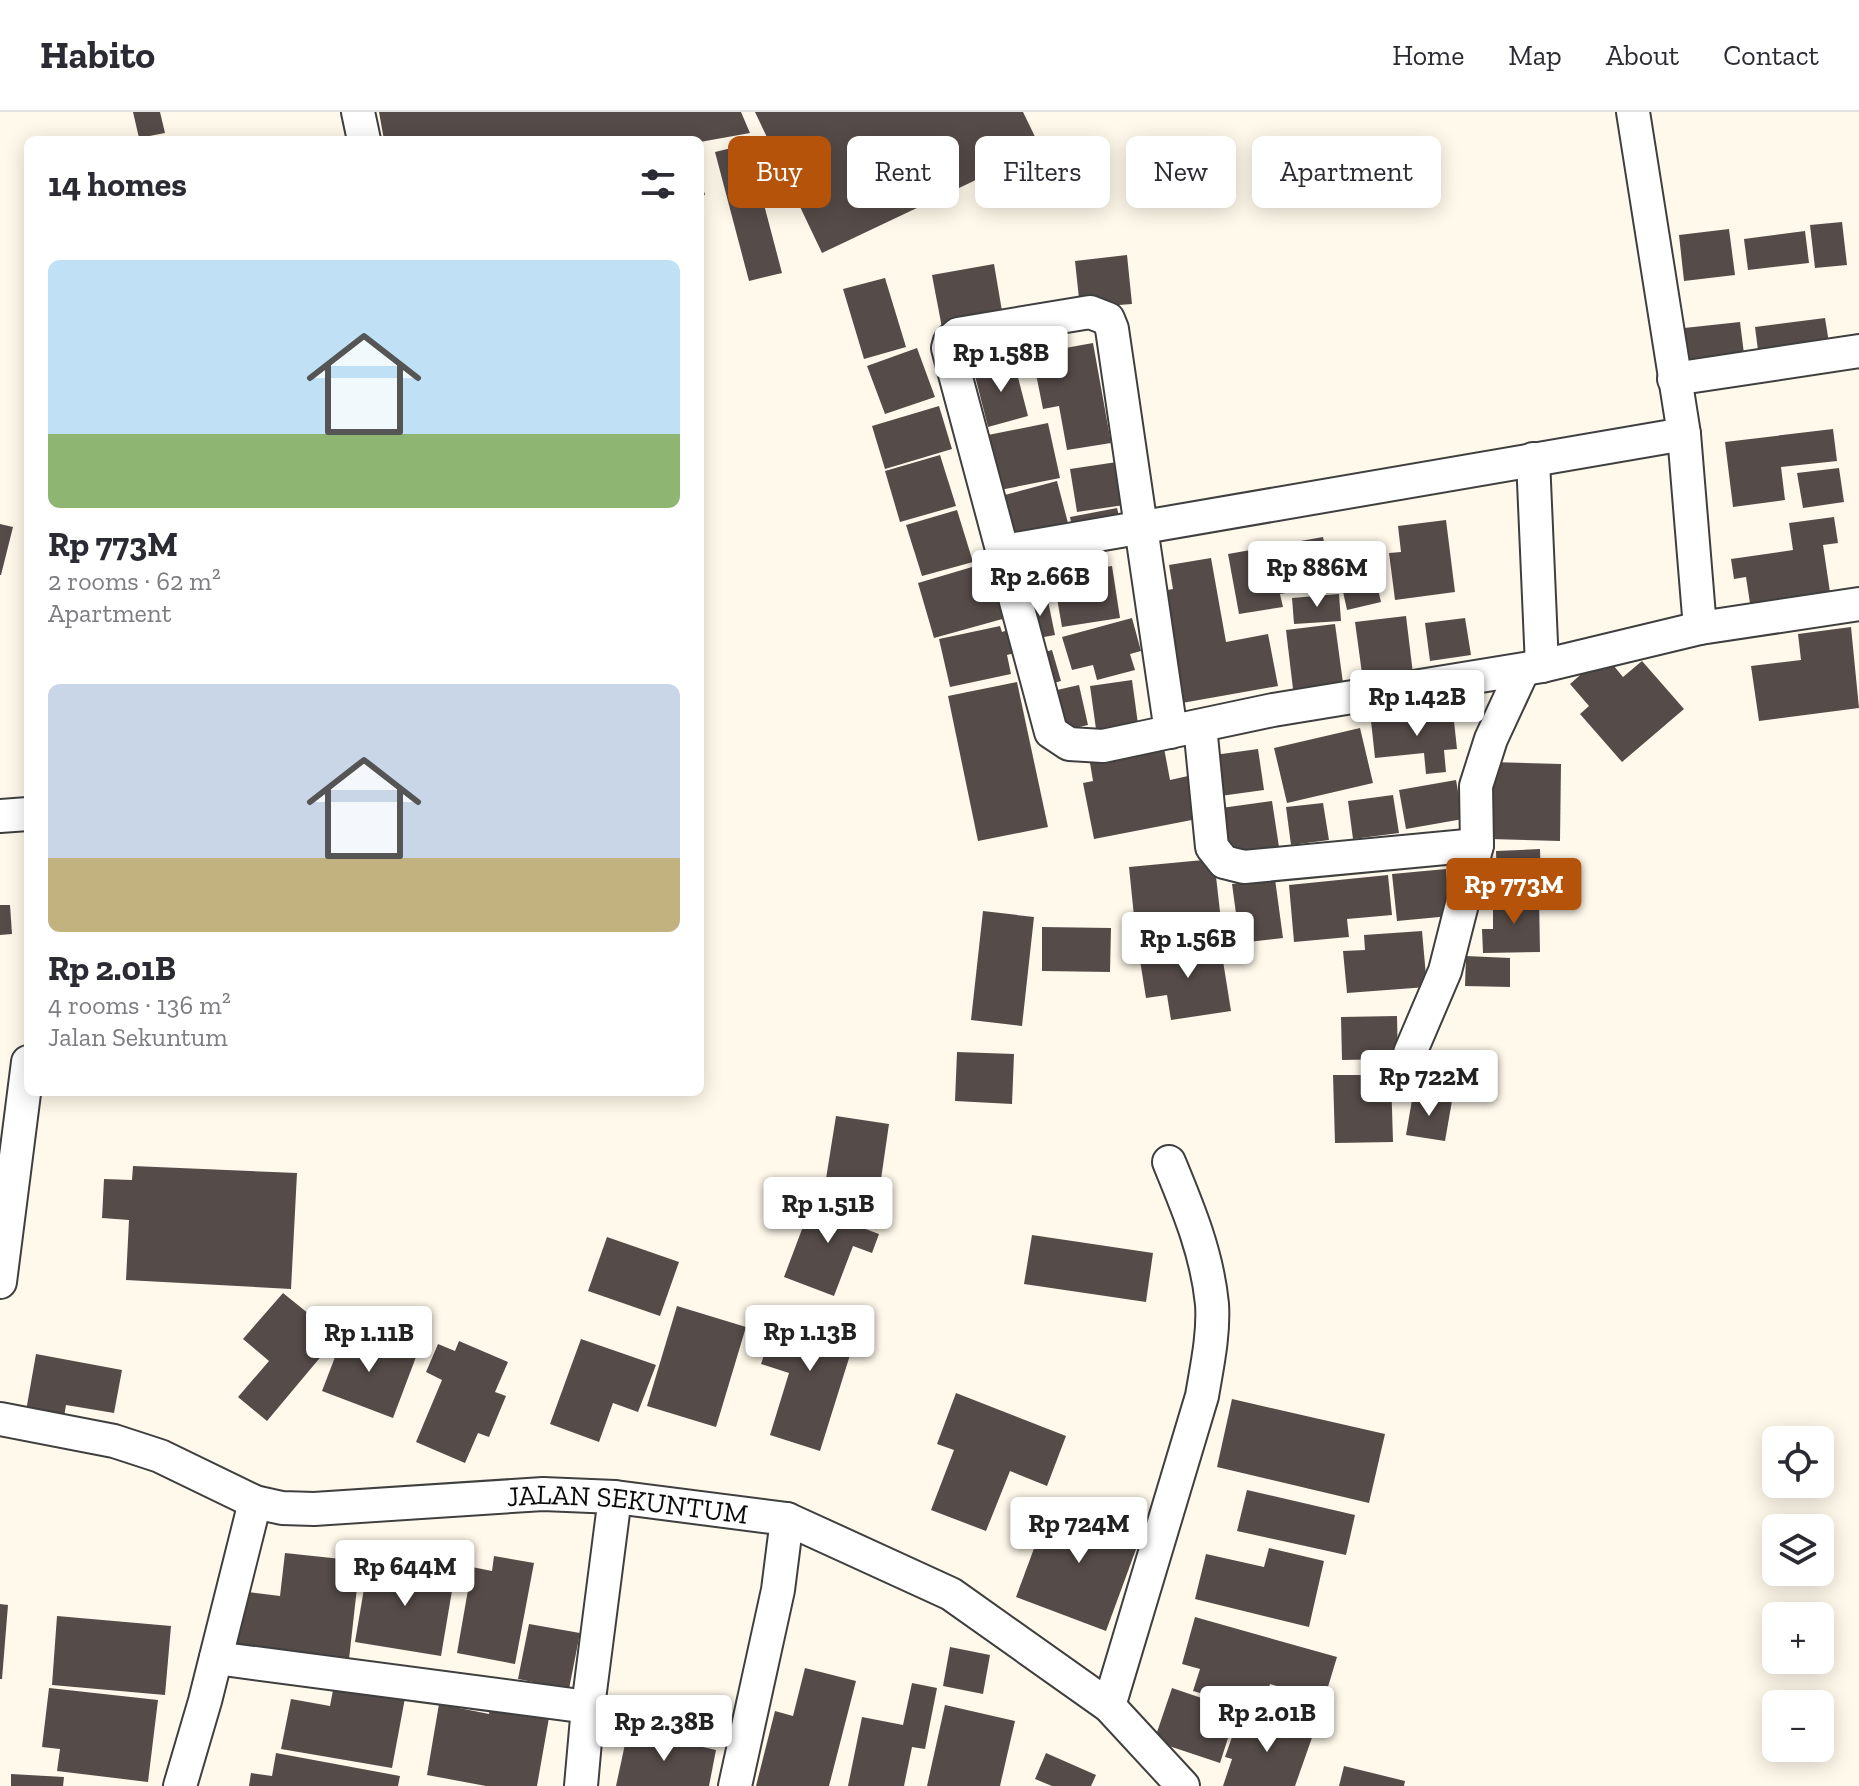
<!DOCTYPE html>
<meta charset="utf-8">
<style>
:root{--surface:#fff;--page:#f2f2f3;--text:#2b2b33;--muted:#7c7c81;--line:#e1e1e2;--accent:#b45309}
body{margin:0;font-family:"Zilla Slab",serif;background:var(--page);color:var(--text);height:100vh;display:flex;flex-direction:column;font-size:30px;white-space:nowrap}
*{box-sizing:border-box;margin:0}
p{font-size:26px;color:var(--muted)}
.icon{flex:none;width:44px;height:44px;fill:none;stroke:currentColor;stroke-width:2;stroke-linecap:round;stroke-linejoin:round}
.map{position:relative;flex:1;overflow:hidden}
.details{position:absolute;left:24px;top:24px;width:680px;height:960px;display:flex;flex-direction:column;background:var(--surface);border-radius:12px;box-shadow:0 4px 20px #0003}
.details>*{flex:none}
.hud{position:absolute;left:728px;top:24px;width:760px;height:72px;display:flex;gap:16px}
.buttons{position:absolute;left:1762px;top:1314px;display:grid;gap:16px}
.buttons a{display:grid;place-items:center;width:72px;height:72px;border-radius:12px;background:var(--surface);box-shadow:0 4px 20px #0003;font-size:40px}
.price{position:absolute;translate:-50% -68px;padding:0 18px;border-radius:8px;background:#fff;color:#222;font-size:26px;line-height:52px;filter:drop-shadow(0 2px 4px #0008)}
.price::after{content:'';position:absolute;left:50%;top:48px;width:24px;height:18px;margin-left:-12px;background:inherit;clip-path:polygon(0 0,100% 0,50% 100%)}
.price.active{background:var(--accent);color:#fff}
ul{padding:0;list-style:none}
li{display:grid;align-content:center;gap:16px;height:424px;padding:0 24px}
li span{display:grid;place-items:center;height:248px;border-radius:12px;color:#555}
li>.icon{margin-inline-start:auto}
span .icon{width:144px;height:144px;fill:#fffc;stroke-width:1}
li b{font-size:34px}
h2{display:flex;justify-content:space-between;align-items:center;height:96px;padding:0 24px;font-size:34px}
.chip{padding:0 28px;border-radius:12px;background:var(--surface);box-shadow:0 4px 20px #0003;font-size:28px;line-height:72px}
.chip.active{background:var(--accent);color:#fff}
header{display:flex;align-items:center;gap:48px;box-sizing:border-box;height:112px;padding:0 40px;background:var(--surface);border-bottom:2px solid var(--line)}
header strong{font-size:38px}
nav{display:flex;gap:44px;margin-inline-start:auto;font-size:28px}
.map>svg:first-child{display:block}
</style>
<header>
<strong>Habito</strong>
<nav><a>Home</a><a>Map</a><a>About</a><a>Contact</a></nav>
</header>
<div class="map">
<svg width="1859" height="1674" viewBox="0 0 1859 1674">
<rect width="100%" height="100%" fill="#fff9eb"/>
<!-- building -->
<g fill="#554c49">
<polygon points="133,0 160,0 165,21 139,26"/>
<polygon points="379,0 741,0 750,21 700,30 700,28 384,28"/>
<polygon points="755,0 1023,0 1041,37 822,141"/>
<polygon points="748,32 782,161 749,169 715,40"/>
<polygon points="700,64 705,83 700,84"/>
<polygon points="1842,110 1847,153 1815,156 1810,113"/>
<polygon points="1729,117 1735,163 1684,169 1679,123"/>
<polygon points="1805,119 1809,151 1748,158 1744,127"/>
<polygon points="1127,143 1132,192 1080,196 1075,149"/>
<polygon points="994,152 1003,205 942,216 932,163"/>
<polygon points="885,166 906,235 864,247 843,177"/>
<polygon points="1825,206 1830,237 1759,246 1755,215"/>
<polygon points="1740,210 1745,250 1689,256 1684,216"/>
<polygon points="1093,231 1111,331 1067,338 1059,294 1043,297 1032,242"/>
<polygon points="917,236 935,285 885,302 867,254"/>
<polygon points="1014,250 1028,304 988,315 974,260"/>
<polygon points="939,294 952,337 885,357 872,314"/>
<polygon points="1048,311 1060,366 1000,378 988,323"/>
<polygon points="1833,317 1837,349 1781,355 1785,388 1733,395 1725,330"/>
<polygon points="940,343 956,394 900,410 885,359"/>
<polygon points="1117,350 1124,393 1077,400 1070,357"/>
<polygon points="1839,356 1844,390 1803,396 1797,361"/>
<polygon points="1057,369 1069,415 1014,430 1001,384"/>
<polygon points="1117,396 1121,412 1073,421 1070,405"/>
<polygon points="957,398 973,450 922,464 906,413"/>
<polygon points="1834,405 1838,431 1823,433 1831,487 1751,498 1746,465 1734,467 1731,447 1793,438 1789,411"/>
<polygon points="1446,408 1455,480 1395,488 1389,441 1401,440 1398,414"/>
<polygon points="0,412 13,415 1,463 0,463"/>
<polygon points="1323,425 1332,473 1280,482 1283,495 1239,502 1228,442"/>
<polygon points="1367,430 1381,490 1347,498 1334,438"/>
<polygon points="1211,446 1226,530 1268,522 1278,574 1182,591 1162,479 1173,477 1169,453"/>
<polygon points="989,450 1006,506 934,526 918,471"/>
<polygon points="1112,454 1120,506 1062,515 1053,463"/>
<polygon points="1339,482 1341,509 1294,512 1292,486"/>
<polygon points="1047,484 1055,523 1033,527 1025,488"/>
<polygon points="1406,504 1413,562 1363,569 1355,510"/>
<polygon points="1132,506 1141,539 1130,542 1135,558 1097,568 1093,553 1072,558 1062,525"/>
<polygon points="1465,506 1471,543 1430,549 1425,511"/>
<polygon points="1335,512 1343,571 1293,577 1286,518"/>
<polygon points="1000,514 1002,520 1014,516 1019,540 1007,543 1011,562 950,575 939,527"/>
<polygon points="1851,515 1859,596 1759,609 1751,554 1801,548 1798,522"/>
<polygon points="1052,538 1061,569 1043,574 1034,543"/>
<polygon points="1604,542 1623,565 1642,549 1684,597 1622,650 1580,602 1589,594 1570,572"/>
<polygon points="1132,568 1138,612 1096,617 1090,574"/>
<polygon points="1017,570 1048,715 978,729 948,584"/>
<polygon points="1079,573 1088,613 1058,620 1048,580"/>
<polygon points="1453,600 1457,637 1444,638 1446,660 1426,662 1424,641 1375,646 1371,609"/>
<polygon points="1360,616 1373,671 1287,691 1274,636"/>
<polygon points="1164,636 1170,668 1188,664 1197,707 1094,727 1083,671 1093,669 1090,651"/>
<polygon points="1258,637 1264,678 1213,685 1207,644"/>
<polygon points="1492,650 1561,652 1560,729 1490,727"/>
<polygon points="1456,668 1463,707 1406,717 1399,678"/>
<polygon points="1393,683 1399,721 1353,727 1348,689"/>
<polygon points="1272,689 1279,735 1227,743 1221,696"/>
<polygon points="1323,691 1329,728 1291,733 1286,695"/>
<polygon points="1540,737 1541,777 1497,778 1496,739"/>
<polygon points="1214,747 1223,826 1137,834 1129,755"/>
<polygon points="1446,757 1450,804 1397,809 1392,762"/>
<polygon points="1388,763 1392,803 1347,807 1349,825 1294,830 1289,773"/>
<polygon points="1275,767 1283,826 1240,831 1232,772"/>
<polygon points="1539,784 1540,840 1483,841 1482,817 1493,817 1493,785"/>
<polygon points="0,793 10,793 12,822 0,823"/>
<polygon points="983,799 1034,805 1022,914 971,908"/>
<polygon points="1042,815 1111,816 1110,860 1042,859"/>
<polygon points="1422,819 1427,875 1347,881 1343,839 1365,838 1364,823"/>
<polygon points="1220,830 1231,899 1171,908 1167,883 1146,886 1139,842"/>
<polygon points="1466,844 1510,846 1510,875 1465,874"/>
<polygon points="1397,904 1398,947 1342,948 1341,905"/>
<polygon points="957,940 1014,942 1012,992 955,989"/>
<polygon points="1333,963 1391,963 1393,1030 1335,1031"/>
<polygon points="1413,982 1452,989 1445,1029 1406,1023"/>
<polygon points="836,1004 889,1012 879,1081 825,1073"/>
<polygon points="133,1054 297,1061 291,1177 126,1168 129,1108 102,1106 104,1067 132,1068"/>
<polygon points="832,1087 866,1099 860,1115 879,1122 872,1141 853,1134 834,1184 784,1165 813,1088 830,1095"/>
<polygon points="1032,1123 1153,1141 1146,1190 1024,1172"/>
<polygon points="607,1125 679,1150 660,1204 588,1179"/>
<polygon points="283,1181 309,1202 316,1194 344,1217 267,1309 238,1285 269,1249 243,1227"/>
<polygon points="803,1193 860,1211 820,1339 770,1323 789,1261 761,1252 774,1213 795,1220"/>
<polygon points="677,1194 746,1215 716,1315 647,1294"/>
<polygon points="345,1219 416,1245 393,1306 322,1279"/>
<polygon points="581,1227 656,1253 638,1300 613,1291 599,1330 550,1312"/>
<polygon points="459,1229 508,1250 495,1280 506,1284 489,1325 478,1321 465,1351 416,1330 442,1268 426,1260 438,1232 455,1239"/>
<polygon points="36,1242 122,1258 114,1301 66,1293 64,1305 26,1299"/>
<polygon points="956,1281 1066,1324 1047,1374 1010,1359 986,1419 931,1398 954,1338 937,1332"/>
<polygon points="1232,1287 1385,1322 1369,1391 1217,1355"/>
<polygon points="1247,1378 1355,1403 1346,1443 1237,1419"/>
<polygon points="1052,1388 1142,1421 1106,1519 1016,1485"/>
<polygon points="1269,1436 1324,1449 1309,1515 1195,1487 1206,1442 1264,1455"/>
<polygon points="285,1441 360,1449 348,1556 233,1542 240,1479 280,1484"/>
<polygon points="494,1444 534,1451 515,1552 457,1541 472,1455 492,1459"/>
<polygon points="369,1447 455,1461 441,1544 355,1530"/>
<polygon points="0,1492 8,1493 2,1567 0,1567"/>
<polygon points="57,1504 171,1514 165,1583 52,1573"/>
<polygon points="1195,1505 1337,1545 1324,1588 1270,1572 1262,1599 1193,1579 1200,1557 1182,1552"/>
<polygon points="529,1512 580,1521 569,1577 518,1567"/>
<polygon points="950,1535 990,1543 983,1582 943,1574"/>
<polygon points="805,1556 856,1569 829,1674 756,1674 775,1599 793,1604"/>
<polygon points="912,1571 937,1576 925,1637 912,1635 904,1674 848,1674 862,1605 903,1613"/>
<polygon points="334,1573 405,1586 392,1656 281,1637 291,1587 330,1594"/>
<polygon points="49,1576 158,1588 148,1670 57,1659 60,1637 42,1635"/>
<polygon points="1172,1576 1237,1598 1220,1651 1154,1629"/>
<polygon points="491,1589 550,1600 537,1674 486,1674 427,1663 439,1592 489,1602"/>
<polygon points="945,1593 1015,1609 1000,1674 927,1674"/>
<polygon points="1260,1602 1314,1620 1295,1674 1223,1674 1232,1647 1225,1645 1238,1608 1256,1614"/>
<polygon points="628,1618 716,1638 709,1674 616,1674"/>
<polygon points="276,1641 400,1664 398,1674 249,1674 251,1661 272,1664"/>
<polygon points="1046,1641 1096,1663 1091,1674 1052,1674 1035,1667"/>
<polygon points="1344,1654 1405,1669 1404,1674 1339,1674"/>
<polygon points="11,1662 64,1665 63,1674 11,1674"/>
</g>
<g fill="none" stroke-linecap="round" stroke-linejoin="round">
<defs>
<g id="minor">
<polyline points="358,0 364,28"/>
<polyline points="1633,0 1684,322 1700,516"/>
<polyline points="1674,267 1859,239"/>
<polyline points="1533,347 1542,554"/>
<polyline points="1004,439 1684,322"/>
<polyline points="1200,614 1212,735 1224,750 1244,755 1477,733"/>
<polyline points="1171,620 1112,217 1108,207 1090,200 958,222 950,229 948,236 1051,620 1069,632 1103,634 1273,598 1542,554 1700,516 1859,492"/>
<polyline points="0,704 28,702"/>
<polyline points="1410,941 1445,859 1477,733 1476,674 1491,627 1523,558"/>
<polyline points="0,1170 28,950"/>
<path id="s1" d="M 0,1307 L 114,1329 L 160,1344 L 255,1390 L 282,1396 L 314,1397 L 543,1382 L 615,1385 L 787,1407 L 951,1482 L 1109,1594 L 1183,1674"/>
<polyline points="216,1546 588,1595"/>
<path d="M 1109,1594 L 1202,1284 C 1207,1254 1214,1222 1212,1192 C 1207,1141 1188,1096 1169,1050"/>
<polyline points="180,1674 205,1589 255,1390"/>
<polyline points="581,1674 588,1595 615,1385"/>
<polyline points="735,1674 778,1478 787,1407"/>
</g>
</defs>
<!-- minor casing -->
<use href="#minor" stroke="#3f3f3f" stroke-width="36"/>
<!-- minor -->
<use href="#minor" stroke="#fff" stroke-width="32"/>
</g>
<g text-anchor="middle" stroke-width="8" stroke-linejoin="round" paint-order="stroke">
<!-- street labels -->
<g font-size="28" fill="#0c0c0c" stroke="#fff">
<text dy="10" stroke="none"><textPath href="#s1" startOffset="644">JALAN SEKUNTUM</textPath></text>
</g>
</g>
</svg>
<div class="buttons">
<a><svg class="icon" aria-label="locate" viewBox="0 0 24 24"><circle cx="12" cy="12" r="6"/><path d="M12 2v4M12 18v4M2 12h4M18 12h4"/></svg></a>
<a><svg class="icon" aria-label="layers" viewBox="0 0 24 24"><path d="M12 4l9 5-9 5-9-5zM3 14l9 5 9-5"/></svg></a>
<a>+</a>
<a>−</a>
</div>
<b class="price" style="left:1001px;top:282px">Rp 1.58B</b>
<b class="price" style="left:1317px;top:497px">Rp 886M</b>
<b class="price" style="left:1040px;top:506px">Rp 2.66B</b>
<b class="price" style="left:1417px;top:626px">Rp 1.42B</b>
<b class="price active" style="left:1514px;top:814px">Rp 773M</b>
<b class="price" style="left:1188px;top:868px">Rp 1.56B</b>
<b class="price" style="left:1429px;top:1006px">Rp 722M</b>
<b class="price" style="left:828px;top:1133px">Rp 1.51B</b>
<b class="price" style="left:810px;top:1261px">Rp 1.13B</b>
<b class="price" style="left:369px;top:1262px">Rp 1.11B</b>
<b class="price" style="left:1079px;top:1453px">Rp 724M</b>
<b class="price" style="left:405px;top:1496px">Rp 644M</b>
<b class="price" style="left:1267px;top:1642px">Rp 2.01B</b>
<b class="price" style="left:664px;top:1651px">Rp 2.38B</b>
<div class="hud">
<a class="chip active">Buy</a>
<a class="chip">Rent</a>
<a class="chip">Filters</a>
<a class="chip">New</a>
<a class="chip">Apartment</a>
</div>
<section class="details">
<h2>14 homes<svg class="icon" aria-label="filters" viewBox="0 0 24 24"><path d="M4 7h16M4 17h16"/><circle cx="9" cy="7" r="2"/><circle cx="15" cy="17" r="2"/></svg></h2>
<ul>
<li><span style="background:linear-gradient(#bfe0f5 70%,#8fb573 0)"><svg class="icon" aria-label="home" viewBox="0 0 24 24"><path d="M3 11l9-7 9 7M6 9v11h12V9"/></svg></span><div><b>Rp 773M</b><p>2 rooms · 62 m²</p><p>Apartment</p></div></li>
<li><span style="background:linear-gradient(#c9d6e8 70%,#c2b280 0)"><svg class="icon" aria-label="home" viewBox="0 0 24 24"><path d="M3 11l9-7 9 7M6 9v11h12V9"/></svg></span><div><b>Rp 2.01B</b><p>4 rooms · 136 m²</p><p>Jalan Sekuntum</p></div></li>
</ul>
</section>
</div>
